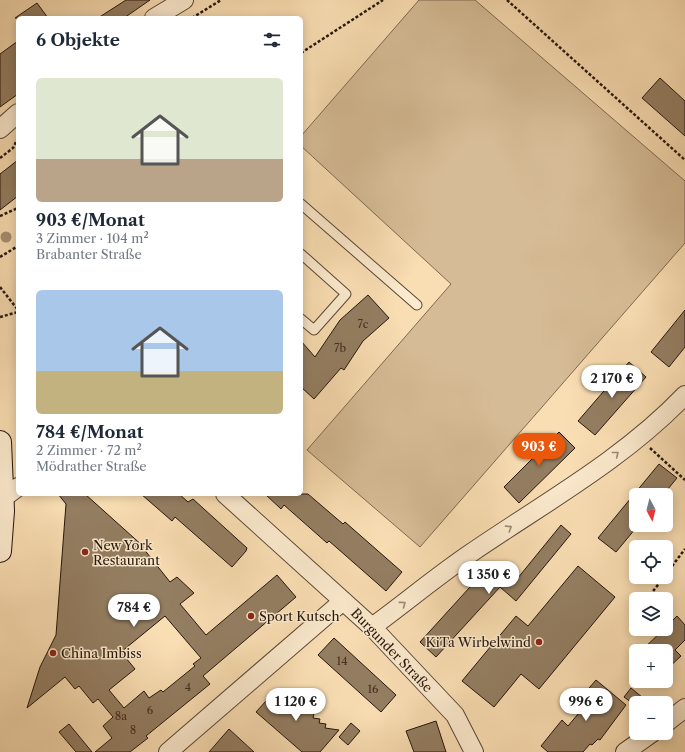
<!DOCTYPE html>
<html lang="de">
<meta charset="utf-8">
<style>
:root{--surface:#fff;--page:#f6f6f7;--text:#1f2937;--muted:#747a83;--accent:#ea580c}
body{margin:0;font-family:"Libre Caslon Text",serif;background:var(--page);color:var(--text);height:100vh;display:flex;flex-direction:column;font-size:15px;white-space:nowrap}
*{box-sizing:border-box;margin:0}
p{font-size:13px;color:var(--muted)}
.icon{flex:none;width:22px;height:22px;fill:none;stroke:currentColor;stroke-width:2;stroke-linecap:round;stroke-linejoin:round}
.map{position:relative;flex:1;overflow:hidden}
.sheet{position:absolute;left:16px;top:16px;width:287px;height:480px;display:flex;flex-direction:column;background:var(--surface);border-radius:6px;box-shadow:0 2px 10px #0003}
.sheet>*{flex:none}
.needle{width:26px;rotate:173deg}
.fabs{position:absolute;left:629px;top:488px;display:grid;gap:8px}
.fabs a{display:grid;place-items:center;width:44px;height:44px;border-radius:6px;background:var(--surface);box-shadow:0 2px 10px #0003;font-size:20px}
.price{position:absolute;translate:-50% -34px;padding:0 9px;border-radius:14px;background:#fff;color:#222;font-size:13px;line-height:26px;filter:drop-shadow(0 1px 2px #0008)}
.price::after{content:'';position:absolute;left:50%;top:24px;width:12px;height:9px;margin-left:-6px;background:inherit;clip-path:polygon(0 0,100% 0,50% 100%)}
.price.current{background:var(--accent);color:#fff}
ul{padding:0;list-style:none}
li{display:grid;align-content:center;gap:8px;height:212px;padding:0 20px}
li span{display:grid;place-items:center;height:124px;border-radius:6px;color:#555}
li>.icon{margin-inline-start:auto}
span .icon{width:72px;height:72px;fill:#fffc;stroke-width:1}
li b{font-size:17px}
h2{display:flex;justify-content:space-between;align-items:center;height:48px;padding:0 20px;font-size:17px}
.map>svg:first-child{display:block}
</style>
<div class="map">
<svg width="685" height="752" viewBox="0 0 685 752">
<rect width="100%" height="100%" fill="#fadeb3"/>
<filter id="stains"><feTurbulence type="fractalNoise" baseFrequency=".005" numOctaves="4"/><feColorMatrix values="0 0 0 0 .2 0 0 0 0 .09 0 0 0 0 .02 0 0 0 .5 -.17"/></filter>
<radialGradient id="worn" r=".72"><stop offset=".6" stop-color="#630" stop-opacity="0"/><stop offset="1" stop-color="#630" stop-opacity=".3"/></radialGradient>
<!-- green -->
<polygon fill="#d6bc96" stroke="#7e6850" points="419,0 475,0 685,181 685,243 420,547 307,450 451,284 301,146 301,136"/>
<!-- building -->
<g fill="#947e62" stroke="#25150b" fill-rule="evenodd">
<polygon points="126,0 150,0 124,18 98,18"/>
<polygon points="37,3 48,18 15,18"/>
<polygon points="18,41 18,94 0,107 0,54"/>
<polygon points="660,78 685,101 685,136 642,98"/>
<polygon points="18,160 18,196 0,210 0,174"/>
<polygon points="368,295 389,318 363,341 344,370 341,368 314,399 301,387 301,341 315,357 340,320"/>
<polygon points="685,310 685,347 669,367 651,352"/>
<polygon points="629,362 646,377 595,435 578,421"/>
<polygon points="559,432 575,448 519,503 504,487"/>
<polygon points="659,464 677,478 663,495 636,495 636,528 616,552 598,538"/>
<path d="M 58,494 L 85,494 L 144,547 L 143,548 L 170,582 L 177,577 L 194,593 L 180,604 L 206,635 L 277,575 L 296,597 L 203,676 L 210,684 L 146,736 L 148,738 L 130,752 L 95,752 L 112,738 L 103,726 L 113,717 L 98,699 L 93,703 L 79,686 L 75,689 L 65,677 L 27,708 L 40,667 L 56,635 L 66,504 ZM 165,616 L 201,658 L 193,664 L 195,666 L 163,692 L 161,690 L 149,698 L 144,691 L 124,708 L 109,690 L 135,669 L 121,652 Z"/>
<polygon points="141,494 179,494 188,502 193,499 247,548 246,551 232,567 175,517 172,521"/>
<polygon points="265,494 308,494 343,524 345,522 402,572 386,591 329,541 327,543 284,505 281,509"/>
<polygon points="561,525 571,534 516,601 500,587 436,657 420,642 490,565 506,580 517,579"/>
<polygon points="578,566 615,597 539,689 521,674 494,707 462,681 516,616 528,626"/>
<polygon points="677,616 685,625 685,640 675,650 681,656 666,670 666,651 641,651 664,629 666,629 666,627"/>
<polygon points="334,638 396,695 381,712 318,655"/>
<polygon points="596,680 626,705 600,740 598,739 592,745 590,744 583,752 548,752 541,746 562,720 568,726 584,707 577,702"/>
<polygon points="631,688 649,703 632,703 624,697"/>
<polygon points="276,690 290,691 289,696 296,696 295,701 302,701 301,706 308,708 307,712 314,713 313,718 320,719 319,723 326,724 325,728 339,730 320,752 302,752 256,712"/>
<polygon points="436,721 446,752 414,752 406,731"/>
<polygon points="351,723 360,731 348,745 339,737"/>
<polygon points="69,724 92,752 76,752 59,732"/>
<polygon points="229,729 254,752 209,752"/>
</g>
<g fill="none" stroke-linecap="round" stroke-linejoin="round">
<defs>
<g id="lane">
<polyline points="301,204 417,305"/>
<polyline points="301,254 346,294 314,330 301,319"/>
</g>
<g id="street">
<polyline points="154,18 184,0"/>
<polyline points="0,129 18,113"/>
<polyline points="225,494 372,627 455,715 474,752"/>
<polyline points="2,499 18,487"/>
<path d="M 372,627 C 405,603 437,576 471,553 C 544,503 624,459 685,395"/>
<polyline points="666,723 685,708"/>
<polyline points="168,752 343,601"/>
<polyline points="625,752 652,733"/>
</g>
<polyline id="secondary" points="0,442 3,511 0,551"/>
</defs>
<!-- lane casing -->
<use href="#lane" stroke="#5a4735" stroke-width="11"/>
<!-- street casing -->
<use href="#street" stroke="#5a4735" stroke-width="20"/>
<!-- secondary casing -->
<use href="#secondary" stroke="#25150b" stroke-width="24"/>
<!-- path -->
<g stroke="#25150b" stroke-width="2.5" stroke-dasharray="3 2" stroke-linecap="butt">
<polyline points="507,0 685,160"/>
<polyline points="192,18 221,0"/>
<polyline points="301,53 383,0"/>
<polyline points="0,158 13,148 18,138"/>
<polyline points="0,216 18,208"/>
<polyline points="0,257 18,246"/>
<polyline points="0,287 18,310"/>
<polyline points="0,317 18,312"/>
<polyline points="650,448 685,480"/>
<polyline points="666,574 685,549"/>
<polyline points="647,599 664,577"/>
</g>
<!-- lane -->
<use href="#lane" stroke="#fceace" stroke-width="9"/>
<!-- street -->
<use href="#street" stroke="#fceace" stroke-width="18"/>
<!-- secondary -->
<use href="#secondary" stroke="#fceace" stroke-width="22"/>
</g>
<!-- trees -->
<circle fill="#a78f72" cx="6" cy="237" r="5.5"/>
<!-- one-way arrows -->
<defs><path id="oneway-chevron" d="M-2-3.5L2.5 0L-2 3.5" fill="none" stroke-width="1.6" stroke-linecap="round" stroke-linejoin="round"/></defs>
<g stroke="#9b8a76">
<use href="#oneway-chevron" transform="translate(616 454) rotate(-38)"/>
<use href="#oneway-chevron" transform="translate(509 528) rotate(-33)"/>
<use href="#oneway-chevron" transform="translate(403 604) rotate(-37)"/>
</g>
<!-- markers -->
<g fill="#8f2418" stroke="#fceace" stroke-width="1.5">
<circle cx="85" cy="552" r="4"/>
<circle cx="251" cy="616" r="4"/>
<circle cx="539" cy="642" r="4"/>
<circle cx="53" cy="653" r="4"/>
</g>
<g text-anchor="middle" stroke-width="3" stroke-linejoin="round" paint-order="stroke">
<!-- number labels -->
<g font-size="11" fill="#412f21">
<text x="363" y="328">7c</text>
<text x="340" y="352">7b</text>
<text x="342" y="665">14</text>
<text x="188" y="691">4</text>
<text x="373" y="693">16</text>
<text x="150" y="714">6</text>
<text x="121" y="720">8a</text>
<text x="133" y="734">8</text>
</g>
<!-- poi labels -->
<g font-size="13" fill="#25150b" stroke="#fceace" text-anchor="start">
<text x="93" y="550">New York<tspan x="93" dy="15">Restaurant</tspan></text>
<text x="259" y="621">Sport Kutsch</text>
<text x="531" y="647" text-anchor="end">KiTa Wirbelwind</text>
<text x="61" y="658">China Imbiss</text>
</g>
<!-- street labels -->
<g font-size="13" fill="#25150b" stroke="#fceace">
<text transform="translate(392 650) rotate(46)" y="5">Burgunder Straße</text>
</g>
</g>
<rect width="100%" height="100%" filter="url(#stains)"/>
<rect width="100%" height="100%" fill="url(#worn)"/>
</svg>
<div class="fabs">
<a><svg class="needle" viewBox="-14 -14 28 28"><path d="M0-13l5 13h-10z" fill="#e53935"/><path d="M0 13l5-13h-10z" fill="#747a83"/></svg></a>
<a><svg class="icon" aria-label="locate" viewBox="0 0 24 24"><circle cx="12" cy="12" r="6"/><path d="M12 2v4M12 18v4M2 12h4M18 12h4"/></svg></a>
<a><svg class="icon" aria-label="layers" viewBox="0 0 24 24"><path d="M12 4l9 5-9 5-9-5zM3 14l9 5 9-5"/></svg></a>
<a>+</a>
<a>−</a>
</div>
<b class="price" style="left:612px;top:399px">2 170 €</b>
<b class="price current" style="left:539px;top:467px">903 €</b>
<b class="price" style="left:489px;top:595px">1 350 €</b>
<b class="price" style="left:134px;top:628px">784 €</b>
<b class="price" style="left:296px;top:722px">1 120 €</b>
<b class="price" style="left:586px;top:722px">996 €</b>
<section class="sheet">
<h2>6 Objekte<svg class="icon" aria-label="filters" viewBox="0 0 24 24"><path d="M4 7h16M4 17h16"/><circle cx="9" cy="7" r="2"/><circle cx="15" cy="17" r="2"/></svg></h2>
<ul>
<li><span style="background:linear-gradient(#dfe7d0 65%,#b9a48a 0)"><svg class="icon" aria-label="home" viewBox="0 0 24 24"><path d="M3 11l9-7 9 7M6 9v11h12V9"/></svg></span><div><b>903 €/Monat</b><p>3 Zimmer · 104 m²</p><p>Brabanter Straße</p></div></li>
<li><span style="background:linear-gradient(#a9c7e8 65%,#c2b280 0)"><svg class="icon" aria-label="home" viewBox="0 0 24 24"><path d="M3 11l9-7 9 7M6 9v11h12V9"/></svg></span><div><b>784 €/Monat</b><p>2 Zimmer · 72 m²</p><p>Mödrather Straße</p></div></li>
</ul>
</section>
</div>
